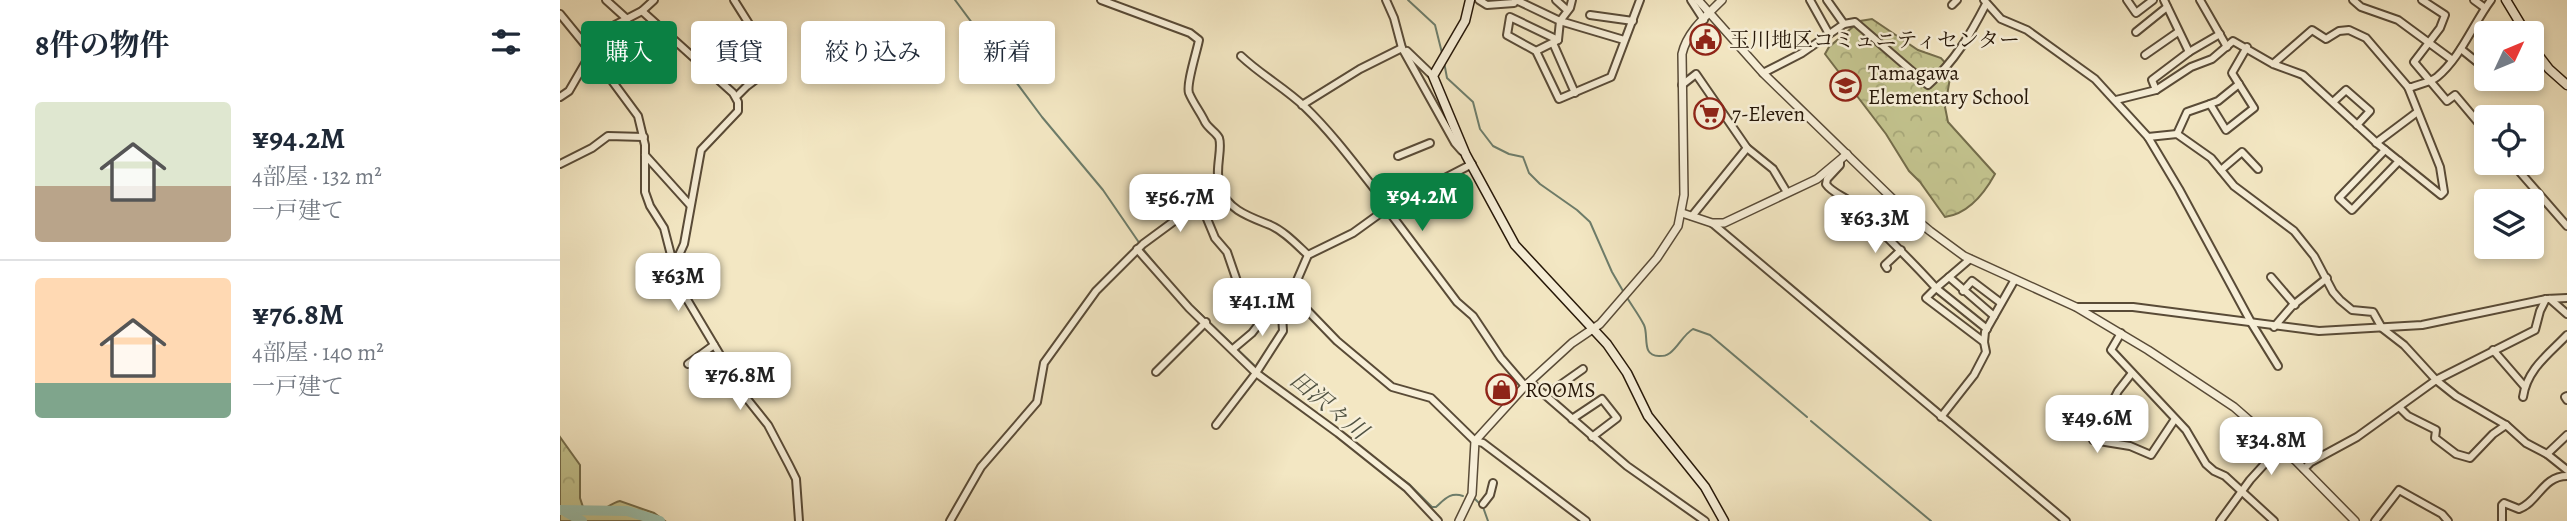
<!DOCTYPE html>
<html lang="ja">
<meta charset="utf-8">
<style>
:root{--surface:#fff;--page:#f6f6f7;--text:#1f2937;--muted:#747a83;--line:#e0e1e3;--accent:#0b8043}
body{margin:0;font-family:Alegreya,"Noto Serif JP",serif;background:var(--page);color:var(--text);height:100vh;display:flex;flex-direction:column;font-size:26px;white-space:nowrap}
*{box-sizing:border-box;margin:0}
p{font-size:23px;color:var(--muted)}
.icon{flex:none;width:38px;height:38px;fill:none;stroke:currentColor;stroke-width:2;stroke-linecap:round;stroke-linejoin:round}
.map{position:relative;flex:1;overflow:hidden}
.panel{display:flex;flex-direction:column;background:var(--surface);width:560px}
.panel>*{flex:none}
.hud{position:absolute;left:21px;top:21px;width:665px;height:63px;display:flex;gap:14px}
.needle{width:46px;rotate:46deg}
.fabs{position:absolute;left:1914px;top:21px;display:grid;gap:14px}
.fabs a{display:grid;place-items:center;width:70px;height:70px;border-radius:7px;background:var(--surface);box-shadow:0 4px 10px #0003;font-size:35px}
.price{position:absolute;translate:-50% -60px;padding:0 16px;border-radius:14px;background:#fff;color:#222;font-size:23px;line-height:46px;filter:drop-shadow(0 2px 4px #0008)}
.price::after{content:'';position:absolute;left:50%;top:42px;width:21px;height:16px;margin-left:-10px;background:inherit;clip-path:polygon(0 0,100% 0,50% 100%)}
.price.on{background:var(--accent);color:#fff}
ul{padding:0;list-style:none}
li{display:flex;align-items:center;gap:21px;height:175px;padding:0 35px}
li+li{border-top:2px solid var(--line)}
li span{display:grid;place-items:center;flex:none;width:196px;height:140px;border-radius:7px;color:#555}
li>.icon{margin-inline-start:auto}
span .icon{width:84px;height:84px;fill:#fffc;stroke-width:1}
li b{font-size:30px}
h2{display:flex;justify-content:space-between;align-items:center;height:84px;padding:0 35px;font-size:30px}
.tag{padding:0 24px;border-radius:7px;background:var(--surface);box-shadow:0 4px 10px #0003;font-size:24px;line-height:63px}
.tag.on{background:var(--accent);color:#fff}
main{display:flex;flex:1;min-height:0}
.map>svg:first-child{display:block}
</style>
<main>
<section class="panel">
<h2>8件の物件<svg class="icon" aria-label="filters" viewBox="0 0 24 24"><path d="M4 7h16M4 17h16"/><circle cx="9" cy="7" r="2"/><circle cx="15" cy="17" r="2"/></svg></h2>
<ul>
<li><span style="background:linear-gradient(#dfe7d0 60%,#b9a48a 0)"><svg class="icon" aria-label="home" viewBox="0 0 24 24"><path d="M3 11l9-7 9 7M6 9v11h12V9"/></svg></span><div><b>¥94.2M</b><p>4部屋 · 132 m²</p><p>一戸建て</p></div></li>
<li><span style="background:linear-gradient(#ffd9b3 75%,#7fa58c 0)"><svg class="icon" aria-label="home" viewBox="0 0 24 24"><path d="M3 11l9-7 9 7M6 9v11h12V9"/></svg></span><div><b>¥76.8M</b><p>4部屋 · 140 m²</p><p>一戸建て</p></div></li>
</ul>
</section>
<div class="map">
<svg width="2007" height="521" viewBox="0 0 2007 521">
<defs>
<pattern id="forest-crowns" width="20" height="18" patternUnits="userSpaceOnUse" patternTransform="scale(1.75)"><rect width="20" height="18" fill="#c3c38e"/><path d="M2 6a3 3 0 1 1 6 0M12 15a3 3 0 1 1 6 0" fill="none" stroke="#a7a779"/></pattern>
</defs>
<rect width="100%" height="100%" fill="#f3e7c3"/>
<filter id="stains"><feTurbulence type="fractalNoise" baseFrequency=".00286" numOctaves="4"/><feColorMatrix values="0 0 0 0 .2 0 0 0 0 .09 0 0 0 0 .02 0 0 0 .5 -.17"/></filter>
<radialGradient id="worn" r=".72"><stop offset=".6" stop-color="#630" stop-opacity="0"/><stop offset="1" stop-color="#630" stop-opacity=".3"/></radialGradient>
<!-- forest -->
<g fill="url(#forest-crowns)" stroke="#746d4b" stroke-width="2">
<path d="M 1312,19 L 1358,50 L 1381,58 L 1388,66 L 1390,78 L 1385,107 L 1388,122 L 1435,174 C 1424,194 1407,214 1385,217 L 1360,182 L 1349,171 L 1326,134 L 1265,54 L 1269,47 L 1300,21 Z"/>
<path d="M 0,437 L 20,465 L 20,498 L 25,513 C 41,516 47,504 60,501 L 94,513 L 105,521 L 0,521 Z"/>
</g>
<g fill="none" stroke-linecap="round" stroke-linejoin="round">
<!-- stream -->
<g stroke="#6d7d6b" stroke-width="2">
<polyline points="395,0 482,117 543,190 580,244"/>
<polyline points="848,0 875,25 882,53"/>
<polyline points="884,62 887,78 913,102 920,129 933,146 949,154 963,157 969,173 980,184 1017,210 1030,222 1052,272 1063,291"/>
<polyline points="583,249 610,282"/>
<path d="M 1066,296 C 1072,306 1079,315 1084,325 C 1089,336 1081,356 1099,356 C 1104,356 1106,356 1110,353 C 1119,346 1123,335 1133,329 L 1150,335 L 1247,417"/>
<polyline points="623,297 697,368"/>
<polyline points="701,372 733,396"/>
<polyline points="1251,421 1371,521"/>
<path d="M 818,461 L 849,484 L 872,507 L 876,507 C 885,499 890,492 903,496"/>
<polyline points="915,499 923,507 928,521"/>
</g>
<!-- river -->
<g stroke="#9dc1ad" stroke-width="10">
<polyline points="0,510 67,511 100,521"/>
<polyline points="6,512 22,521"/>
</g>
<defs>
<g id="minor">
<polyline points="46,0 67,19"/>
<polyline points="174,0 215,65 187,86 176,97"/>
<path d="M 541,0 L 630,33 L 639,40 C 637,51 626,84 629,93 C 633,103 641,113 645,122 C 649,129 656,132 659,138 C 663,149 654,170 660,187 C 667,210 690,217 710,225 C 724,231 736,244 748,255"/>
<polyline points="826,0 834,18 842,48 895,143 902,151"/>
<polyline points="919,0 927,5 954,3 955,0"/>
<polyline points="956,0 1000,21 998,40"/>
<polyline points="996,0 1007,10"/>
<polyline points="1012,0 1010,8 1000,21 1064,40"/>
<polyline points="1131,0 1144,20"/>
<polyline points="1250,0 1269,34"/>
<polyline points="1267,0 1284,24"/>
<polyline points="1424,0 1441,19 1467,30 1535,79 1588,137 1619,189 1692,324 1718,366"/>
<polyline points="1567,0 1576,13 1593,0"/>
<polyline points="1604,0 1629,52 1660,34"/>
<polyline points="1640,0 1667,47"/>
<polyline points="1793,0 1801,7 1838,20 1891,59"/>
<polyline points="1862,0 1885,15 1880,28 1854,62 1887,101 1895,95 1927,133"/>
<polyline points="1914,0 1925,8"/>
<polyline points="1392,5 1397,0"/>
<polyline points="82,11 173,93 178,102 178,111 141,150 124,244 114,266"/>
<polyline points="0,14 27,47 78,116 85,145 85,192 90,206 104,228 119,286 184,395 208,425 229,465 236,479 239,521"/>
<polyline points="1030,15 1073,21"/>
<polyline points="1576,32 1607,7"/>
<polyline points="993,43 1015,93"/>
<polyline points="27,47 55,25 82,11 94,0"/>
<polyline points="1901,49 1927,70"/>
<polyline points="847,51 873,76"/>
<polyline points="976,51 998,40 950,17 947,35 976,51 999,99 1051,77 1080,0"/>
<polyline points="1585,55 1618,32"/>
<path d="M 681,56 C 701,75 725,88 745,107 C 776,137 802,174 829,207 L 830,213 L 897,302 L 913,316 L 941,358 L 965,386"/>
<path d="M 1203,73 L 1242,53 L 1284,24 L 1295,22 L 1368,85 C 1395,61 1410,35 1426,4"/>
<polyline points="1122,85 1136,74 1187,148 1213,169 1225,189"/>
<path d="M 1848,87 L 1852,87 C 1860,84 1871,82 1877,77 C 1901,57 1913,24 1931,0"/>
<polyline points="1596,90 1592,80 1629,52"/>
<polyline points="0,97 9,91 31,53"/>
<polyline points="1556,100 1596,90 1631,67 1652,59 1673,41 1713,64 1743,75 1819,145 1881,195 1884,192 1880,167 1848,87 1806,38 1789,30 1779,31 1766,39 1752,30 1713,64"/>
<polyline points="1773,102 1786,90 1810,111 1797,125"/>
<polyline points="1650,104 1658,101 1679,84"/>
<polyline points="742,105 800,69 842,48"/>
<polyline points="1617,134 1627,112 1650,104 1666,130 1694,108 1672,73 1687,47"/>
<polyline points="1588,137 1617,134 1651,158 1674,186 1734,231 1754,256 1773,292 1780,300 1792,310 1813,312 1822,328 1844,345 1876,380 1896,396 1946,425 1966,443 1987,454 2007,470"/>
<polyline points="1816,143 1856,113"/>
<polyline points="1825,150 1779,198 1792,210 1839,161"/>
<polyline points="85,155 130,205"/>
<polyline points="838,156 870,143"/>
<path d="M 1280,161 L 1280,165 L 1267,179 L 1266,184 C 1272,193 1284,196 1292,203 C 1321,231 1349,258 1376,288 L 1366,298 L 1424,342"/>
<polyline points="1952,163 2007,226"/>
<polyline points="0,164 32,148 48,136 84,137"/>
<polyline points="1661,170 1682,152 1698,169"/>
<polyline points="1132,216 1187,148"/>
<polyline points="1152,223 1506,521"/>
<polyline points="577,249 629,308 696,373 778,433 847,488 878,521"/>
<polyline points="1410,259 1389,277 1434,316"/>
<polyline points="1327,268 1325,265 1341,250"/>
<polyline points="1389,277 1376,288 1427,329"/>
<polyline points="1711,277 1735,305"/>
<polyline points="1403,291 1412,281 1441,303"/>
<polyline points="729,298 748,311 777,341 832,387 871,398 915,441 923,443 1026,521"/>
<polyline points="1990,299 2007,314"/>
<polyline points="1516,307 1573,307 1759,331 1862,325 1986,299 2007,298"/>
<polyline points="1714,327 1732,306 1767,278"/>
<polyline points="1561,333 1551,350 1626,430 1646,464 1654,471 1665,476 1714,521"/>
<polyline points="673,349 692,333 709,311"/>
<polyline points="1933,350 1965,387"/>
<polyline points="128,364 154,345"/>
<polyline points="596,372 646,322"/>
<polyline points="1572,373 1558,391 1533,440 1570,446 1591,455 1615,419"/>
<polyline points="970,382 1067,466 1145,521"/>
<polyline points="986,395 1023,369"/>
<polyline points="2007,396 2005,397 2007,400"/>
<path d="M 1963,397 C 1967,369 1989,354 2007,335"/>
<polyline points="1840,408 1848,416 1876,430 1875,438 1896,454 1910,458 1933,434 1946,425"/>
<polyline points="1381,417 1414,375 1426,352 1424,342 1425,332 1454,281"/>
<polyline points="1012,419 1042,399 1057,418 1032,437"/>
<polyline points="656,425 696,373 723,331 722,315 748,255 793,233 829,207 912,164"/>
<polyline points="1987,454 2007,435"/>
<polyline points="1744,469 1751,462 1797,437 1876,380 1975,330 1980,311 1986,299"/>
<polyline points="923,504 930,495 933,483"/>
<polyline points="390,521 421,467 477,402 484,363 536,291 583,244 640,202 655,238 667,252 678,284 709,311 722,315"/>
<polyline points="1660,521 1690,480 1720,447"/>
<polyline points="1815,521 1839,490 1882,514 1888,521"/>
<path d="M 1942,521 L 1942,505 L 1944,503 L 1959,509 C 1978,502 1983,476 2007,476"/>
</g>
<g id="tertiary">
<polyline points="1138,0 1203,73 1340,206 1370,231 1404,256 1516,307 1588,350 1656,395 1674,407 1736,461 1795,521"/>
<polyline points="1122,213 1152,223 1164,223 1257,179 1287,154"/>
<path d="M 899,521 L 912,494 L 915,441 L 965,386 L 1012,343 L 1040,324 L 1097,258 L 1118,226 L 1124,195 L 1122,54 C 1127,32 1146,16 1162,0"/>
</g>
<g id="secondary">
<polyline points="910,0 905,21 873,76 906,155 955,245 1047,344 1067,373 1088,416 1145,487 1164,521"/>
<polyline points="1946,0 1966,33"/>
<polyline points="1972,47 1989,69 2007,85"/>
</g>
</defs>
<!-- minor casing -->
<use href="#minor" stroke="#594b37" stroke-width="10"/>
<!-- tertiary casing -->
<use href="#tertiary" stroke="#594b37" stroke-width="10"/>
<!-- secondary casing -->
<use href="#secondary" stroke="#261708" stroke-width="11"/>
<!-- minor -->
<use href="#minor" stroke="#f7efd8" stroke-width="6"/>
<!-- tertiary -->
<use href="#tertiary" stroke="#f7efd8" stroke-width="7"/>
<!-- secondary -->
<use href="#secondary" stroke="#f7efd8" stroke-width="8"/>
</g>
<!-- icons -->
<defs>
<symbol id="civic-ring" viewBox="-11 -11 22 22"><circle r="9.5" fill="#f7efd8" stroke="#8f2418" stroke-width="1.5"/><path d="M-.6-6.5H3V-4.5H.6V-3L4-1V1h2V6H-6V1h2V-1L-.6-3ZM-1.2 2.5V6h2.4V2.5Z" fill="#8f2418"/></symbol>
<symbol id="school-ring" viewBox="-11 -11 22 22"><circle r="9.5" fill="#f7efd8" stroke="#8f2418" stroke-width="1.5"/><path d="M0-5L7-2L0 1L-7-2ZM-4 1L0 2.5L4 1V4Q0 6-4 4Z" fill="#8f2418"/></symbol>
<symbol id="supermarket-ring" viewBox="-11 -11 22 22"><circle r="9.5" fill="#f7efd8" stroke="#8f2418" stroke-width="1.5"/><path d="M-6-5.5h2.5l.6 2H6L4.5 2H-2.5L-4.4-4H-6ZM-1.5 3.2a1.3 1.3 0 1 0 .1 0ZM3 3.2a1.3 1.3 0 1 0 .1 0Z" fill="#8f2418"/></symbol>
<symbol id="shop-ring" viewBox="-11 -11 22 22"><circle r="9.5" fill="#f7efd8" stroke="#8f2418" stroke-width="1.5"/><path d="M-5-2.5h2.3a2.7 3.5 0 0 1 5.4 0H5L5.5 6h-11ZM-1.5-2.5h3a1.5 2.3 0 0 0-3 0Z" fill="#8f2418"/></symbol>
</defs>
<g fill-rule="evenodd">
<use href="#civic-ring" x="1128" y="22" width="35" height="35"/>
<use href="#school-ring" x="1268" y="68" width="35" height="35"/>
<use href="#supermarket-ring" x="1132" y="96" width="35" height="35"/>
<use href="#shop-ring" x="924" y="372" width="35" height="35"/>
</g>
<g text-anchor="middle" stroke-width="5" stroke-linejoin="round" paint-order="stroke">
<!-- poi labels -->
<g font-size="21" fill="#261708" stroke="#f7efd8" text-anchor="start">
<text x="1169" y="47">玉川地区コミュニティセンター</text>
<text x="1308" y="80">Tamagawa<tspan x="1308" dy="24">Elementary School</tspan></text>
<text x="1172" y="121">7-Eleven</text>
<text x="965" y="397">ROOMS</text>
</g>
<!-- water labels -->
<g font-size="23" font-style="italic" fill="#505242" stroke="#f7efd8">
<text transform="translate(769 405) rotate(39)" y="8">田沢々川</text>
</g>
</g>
<rect width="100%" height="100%" filter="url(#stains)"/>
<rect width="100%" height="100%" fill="url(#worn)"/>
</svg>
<div class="fabs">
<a><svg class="needle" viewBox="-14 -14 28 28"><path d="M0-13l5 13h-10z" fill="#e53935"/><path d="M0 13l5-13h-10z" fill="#747a83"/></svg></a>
<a><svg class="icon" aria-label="locate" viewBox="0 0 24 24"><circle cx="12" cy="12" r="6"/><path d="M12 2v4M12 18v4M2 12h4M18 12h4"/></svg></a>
<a><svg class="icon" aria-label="layers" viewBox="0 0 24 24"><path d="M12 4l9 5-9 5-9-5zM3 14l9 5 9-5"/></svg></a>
</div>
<b class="price on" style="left:862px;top:233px">¥94.2M</b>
<b class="price" style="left:620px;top:234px">¥56.7M</b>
<b class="price" style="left:1315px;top:255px">¥63.3M</b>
<b class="price" style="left:118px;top:313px">¥63M</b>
<b class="price" style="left:702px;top:338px">¥41.1M</b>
<b class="price" style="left:180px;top:412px">¥76.8M</b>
<b class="price" style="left:1537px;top:455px">¥49.6M</b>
<b class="price" style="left:1711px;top:477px">¥34.8M</b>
<div class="hud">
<a class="tag on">購入</a>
<a class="tag">賃貸</a>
<a class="tag">絞り込み</a>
<a class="tag">新着</a>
</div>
</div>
</main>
